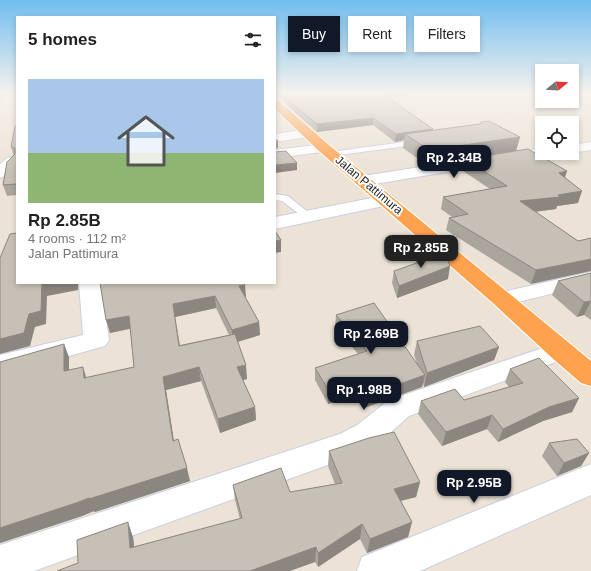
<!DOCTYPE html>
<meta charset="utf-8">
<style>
:root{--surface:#fff;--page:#f2f2f2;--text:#222;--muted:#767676;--accent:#111827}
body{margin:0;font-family:Arial,sans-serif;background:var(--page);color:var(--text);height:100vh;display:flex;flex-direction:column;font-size:15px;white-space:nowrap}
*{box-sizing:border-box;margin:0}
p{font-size:13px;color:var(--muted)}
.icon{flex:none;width:22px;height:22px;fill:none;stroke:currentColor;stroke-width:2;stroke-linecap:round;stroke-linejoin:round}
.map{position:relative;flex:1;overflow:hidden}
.panel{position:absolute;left:16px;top:16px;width:260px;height:268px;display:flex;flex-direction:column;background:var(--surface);border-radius:0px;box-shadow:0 2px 6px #0003}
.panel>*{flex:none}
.banner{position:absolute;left:288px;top:16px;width:243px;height:36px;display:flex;gap:8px}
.needle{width:26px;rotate:72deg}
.controls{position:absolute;left:535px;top:64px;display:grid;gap:8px}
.controls a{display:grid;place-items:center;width:44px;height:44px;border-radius:0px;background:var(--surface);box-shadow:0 2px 6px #0003;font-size:20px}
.price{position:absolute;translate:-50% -34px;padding:0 9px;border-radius:8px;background:var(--accent);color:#fff;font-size:13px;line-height:26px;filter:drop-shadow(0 1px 2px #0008)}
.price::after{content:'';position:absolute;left:50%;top:24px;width:12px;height:9px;margin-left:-6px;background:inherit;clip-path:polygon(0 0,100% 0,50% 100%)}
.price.on{background:#222;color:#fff}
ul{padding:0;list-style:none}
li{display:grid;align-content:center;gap:8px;height:212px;padding:0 12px}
li span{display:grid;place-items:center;height:124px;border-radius:0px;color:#555}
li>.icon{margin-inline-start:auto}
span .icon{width:72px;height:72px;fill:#fffc;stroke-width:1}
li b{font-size:17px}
h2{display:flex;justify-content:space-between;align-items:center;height:48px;padding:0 12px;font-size:17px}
.pill{padding:0 14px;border-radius:0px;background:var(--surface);box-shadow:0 2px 6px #0003;font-size:14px;line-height:36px}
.pill.on{background:var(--accent);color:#fff}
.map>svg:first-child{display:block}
</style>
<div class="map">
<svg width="591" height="571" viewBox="0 0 591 571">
<rect width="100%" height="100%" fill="#ece3d6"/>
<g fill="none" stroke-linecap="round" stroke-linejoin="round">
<defs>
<g id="lane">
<polygon points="419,140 423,142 422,144 331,156 327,154 331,152"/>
<polygon points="275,194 288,196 314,217 309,220 306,219 282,201 275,200"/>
</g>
<g id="street">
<polygon points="309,129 314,130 316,133 314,136 275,142 275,134"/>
<polygon points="591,142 591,150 572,153 571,153 572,145"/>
<polygon points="324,144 329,145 331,148 329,151 275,158 275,150"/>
<polygon points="542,148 542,153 548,153 547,155 363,186 357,184 355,181 357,178 363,176"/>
<polygon points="12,157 17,158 17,164 5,176 0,178 0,164 7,158"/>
<polygon points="387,195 393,196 396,200 393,204 275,229 275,217"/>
<polygon points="591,272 591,284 502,306 494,304 491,299 494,294"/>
<polygon points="79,283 101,283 109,340 105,346 0,375 0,355 83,335"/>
<polygon points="560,342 569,345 573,351 569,357 409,416 379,443 361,453 34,571 0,571 0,545 340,434 357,425 389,400"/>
<polygon points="591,464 591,495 420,571 357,571 362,557"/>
</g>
<polygon id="highway" points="275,100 279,101 329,145 591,361 591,386 581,383 551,357 494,304 319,151 275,109"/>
</defs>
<!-- lane casing -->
<use href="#lane" stroke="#cbcfe2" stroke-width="2"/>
<!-- street casing -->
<use href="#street" stroke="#cbcfe2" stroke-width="2"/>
<!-- highway casing -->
<use href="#highway" stroke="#fff" stroke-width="2"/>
<!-- lane -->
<use href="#lane" fill="#fff" fill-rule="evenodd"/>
<!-- street -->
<use href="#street" fill="#fff" fill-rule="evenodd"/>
<!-- highway -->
<use href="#highway" fill="#ffa24e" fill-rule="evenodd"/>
</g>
<!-- wall -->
<g fill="#aaa59d" fill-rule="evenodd">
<polygon points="0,92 17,92 17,95 3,95"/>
<polygon points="275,92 408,92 408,96 387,97 433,130 520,137 516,151 427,165 403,148 404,140 395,142 373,125 317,132 294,112"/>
<polygon points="17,126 17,195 7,196 3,185 14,156 11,147"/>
<polygon points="465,159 567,171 565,177 578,203 557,206 556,209 535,212 578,241 531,284 446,230 449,218 452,217 441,209 443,197 490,189 463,171"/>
<polygon points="394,271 448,279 397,298 392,283"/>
<polygon points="591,273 591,320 584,315 577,317 552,295 558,281"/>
<path d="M 100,283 L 246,297 L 245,297 L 259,322 L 260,335 L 238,342 L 247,379 L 243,380 L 255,407 L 256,420 L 220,433 L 201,381 L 166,390 L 174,441 L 190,481 L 95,512 L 94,511 L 82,516 L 0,543 L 0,362 L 69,357 L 69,370 L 87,378 L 134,367 L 130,329 L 110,333 ZM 216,308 L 229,335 L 180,345 L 175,317 Z"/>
<polygon points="336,315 417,363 414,355 417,341 499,347 494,360 424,387 423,383 422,387 364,408 356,394 328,404 315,380 315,368 358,354 335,327"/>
<polygon points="510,369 579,398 572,412 543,421 498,442 487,429 442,446 418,414 421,401 464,400 509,387 505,382"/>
<polygon points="549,443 589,453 581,466 557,476 542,456"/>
<polygon points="329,451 420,482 416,497 401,501 412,522 408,537 367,553 360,539 318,567 315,562 78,563 133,537 134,547 240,519 235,500 233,485 290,492 335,484 328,466"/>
</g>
<!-- shaded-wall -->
<g fill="#8b867f">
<polygon points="0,92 2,92 3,95 0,99"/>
<polygon points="378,92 408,92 408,96 378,98"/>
<polygon points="373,118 373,125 317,132 317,124"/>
<polygon points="433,129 432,136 405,134 404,140 395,142 396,134"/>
<polygon points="520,137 516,151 427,165 429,150"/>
<polygon points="278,141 278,148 275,149 275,142"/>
<polygon points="297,163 297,170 275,173 275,165"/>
<polygon points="567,171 563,182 559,173"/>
<polygon points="582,191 578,203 557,206 556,209 516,214 520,201"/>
<polygon points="281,240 281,252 275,253 275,241"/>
<polygon points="591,259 591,271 531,284 536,270"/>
<polygon points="450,266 448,279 397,298 399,286"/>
<polygon points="42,283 78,283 78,290 47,296 46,324 35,327 30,346 0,354 0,339 29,314"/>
<polygon points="245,285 246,297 240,299 239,286"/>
<polygon points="215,296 216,308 175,317 182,359 173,304"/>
<polygon points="591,301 584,315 577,317 584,302"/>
<polygon points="129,316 132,328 110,333 106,320"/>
<polygon points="259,322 260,335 233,343 232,330"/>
<polygon points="64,344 69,357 69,385 64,371"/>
<polygon points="499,347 494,360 424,387 427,373"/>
<polygon points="246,365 247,379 239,381 237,367"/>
<polygon points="83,367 87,380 84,378"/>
<polygon points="199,367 201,381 166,390 176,455 173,441 163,377"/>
<polygon points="425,375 422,387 364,408 366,396"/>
<polygon points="357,382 356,394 328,404 329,391"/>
<polygon points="579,398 572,412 543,421 498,442 503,429 549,407"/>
<polygon points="255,407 256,420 220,433 218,419"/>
<polygon points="492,415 487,429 442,446 446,432"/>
<polygon points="589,453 581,466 557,476 564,463"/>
<polygon points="187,468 190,481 95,512 94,511 82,516 0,543 0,528 89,498"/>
<polygon points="420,482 416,497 391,503 394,489"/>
<polygon points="128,522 133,537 136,562 130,548"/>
<polygon points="412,522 408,537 367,553 370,539"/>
<polygon points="362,524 360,539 318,567 318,553"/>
<polygon points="316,547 315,562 290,571 250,571"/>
</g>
<!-- building -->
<g fill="#c6c0b6" stroke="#8b867f">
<polygon points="281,92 380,92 433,129 396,134 373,118 317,124 294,105"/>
<polygon points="489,121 520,137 429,150 405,134 480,124 481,122"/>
<polygon points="15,126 17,126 17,184 3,185 7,162 15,154 15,148 11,147"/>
<polygon points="275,138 278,141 275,142"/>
<polygon points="528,149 567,171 559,173 582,191 558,195 560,197 520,201 578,241 591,238 591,259 536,270 449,218 468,214 443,197 507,186 465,159"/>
<polygon points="286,151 297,163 275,165 275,152"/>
<polygon points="275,231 281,240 275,241"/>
<polygon points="17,233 17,283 45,283 42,283 41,311 29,314 24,333 0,339 0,258 10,234"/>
<polygon points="445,253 450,266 399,286 394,271"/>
<polygon points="591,273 591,301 584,302 558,281"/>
<polygon points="100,283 244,283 245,285 239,286 259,322 232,330 215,296 173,304 179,346 235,334 246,365 237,367 255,407 218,419 199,367 163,377 173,441 178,439 187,468 89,499 89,498 76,503 0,528 0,362 64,344 64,371 83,367 84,378 134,367 129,316 106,320"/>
<polygon points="374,303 425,375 366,396 357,382 329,391 315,368 367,351 336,315"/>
<polygon points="480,326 499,347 427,373 417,341"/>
<polygon points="539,358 579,398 549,407 503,429 492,415 446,432 421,401 455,389 464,400 523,383 510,369"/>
<polygon points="394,432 420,482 394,489 412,522 370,539 362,524 318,553 316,547 250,571 57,571 78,563 77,540 128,522 130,548 242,518 233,485 281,468 290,492 342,483 329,451 369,438"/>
<polygon points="577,439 589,453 564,463 549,443"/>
</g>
<!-- sky -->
<linearGradient id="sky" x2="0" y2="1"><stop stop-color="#70bdf0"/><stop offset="0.54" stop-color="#f6f2ed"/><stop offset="1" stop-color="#f6f2ed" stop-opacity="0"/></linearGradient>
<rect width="591" height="172" fill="url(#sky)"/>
<g text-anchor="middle" stroke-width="4" stroke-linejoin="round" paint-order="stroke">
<!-- street labels -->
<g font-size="12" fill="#272727" stroke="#fff">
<text transform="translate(369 185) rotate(40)" y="4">Jalan Pattimura</text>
</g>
</g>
</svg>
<div class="controls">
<a><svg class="needle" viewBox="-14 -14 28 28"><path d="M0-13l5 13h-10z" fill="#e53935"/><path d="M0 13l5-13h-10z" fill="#767676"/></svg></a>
<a><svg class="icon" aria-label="locate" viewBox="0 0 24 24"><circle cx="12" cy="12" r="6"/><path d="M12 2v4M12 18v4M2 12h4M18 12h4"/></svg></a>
</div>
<b class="price" style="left:454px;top:179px">Rp 2.34B</b>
<b class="price on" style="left:421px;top:269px">Rp 2.85B</b>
<b class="price" style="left:371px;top:355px">Rp 2.69B</b>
<b class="price" style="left:364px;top:411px">Rp 1.98B</b>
<b class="price" style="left:474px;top:504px">Rp 2.95B</b>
<div class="banner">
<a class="pill on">Buy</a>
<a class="pill">Rent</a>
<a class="pill">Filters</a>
</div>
<section class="panel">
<h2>5 homes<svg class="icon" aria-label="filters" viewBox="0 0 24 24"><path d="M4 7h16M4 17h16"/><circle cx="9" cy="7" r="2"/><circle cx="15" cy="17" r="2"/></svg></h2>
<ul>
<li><span style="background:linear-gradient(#a9c7e8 60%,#8fb573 0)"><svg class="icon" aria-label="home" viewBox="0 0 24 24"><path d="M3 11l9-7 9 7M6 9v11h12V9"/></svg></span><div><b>Rp 2.85B</b><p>4 rooms · 112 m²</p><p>Jalan Pattimura</p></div></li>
</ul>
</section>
</div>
